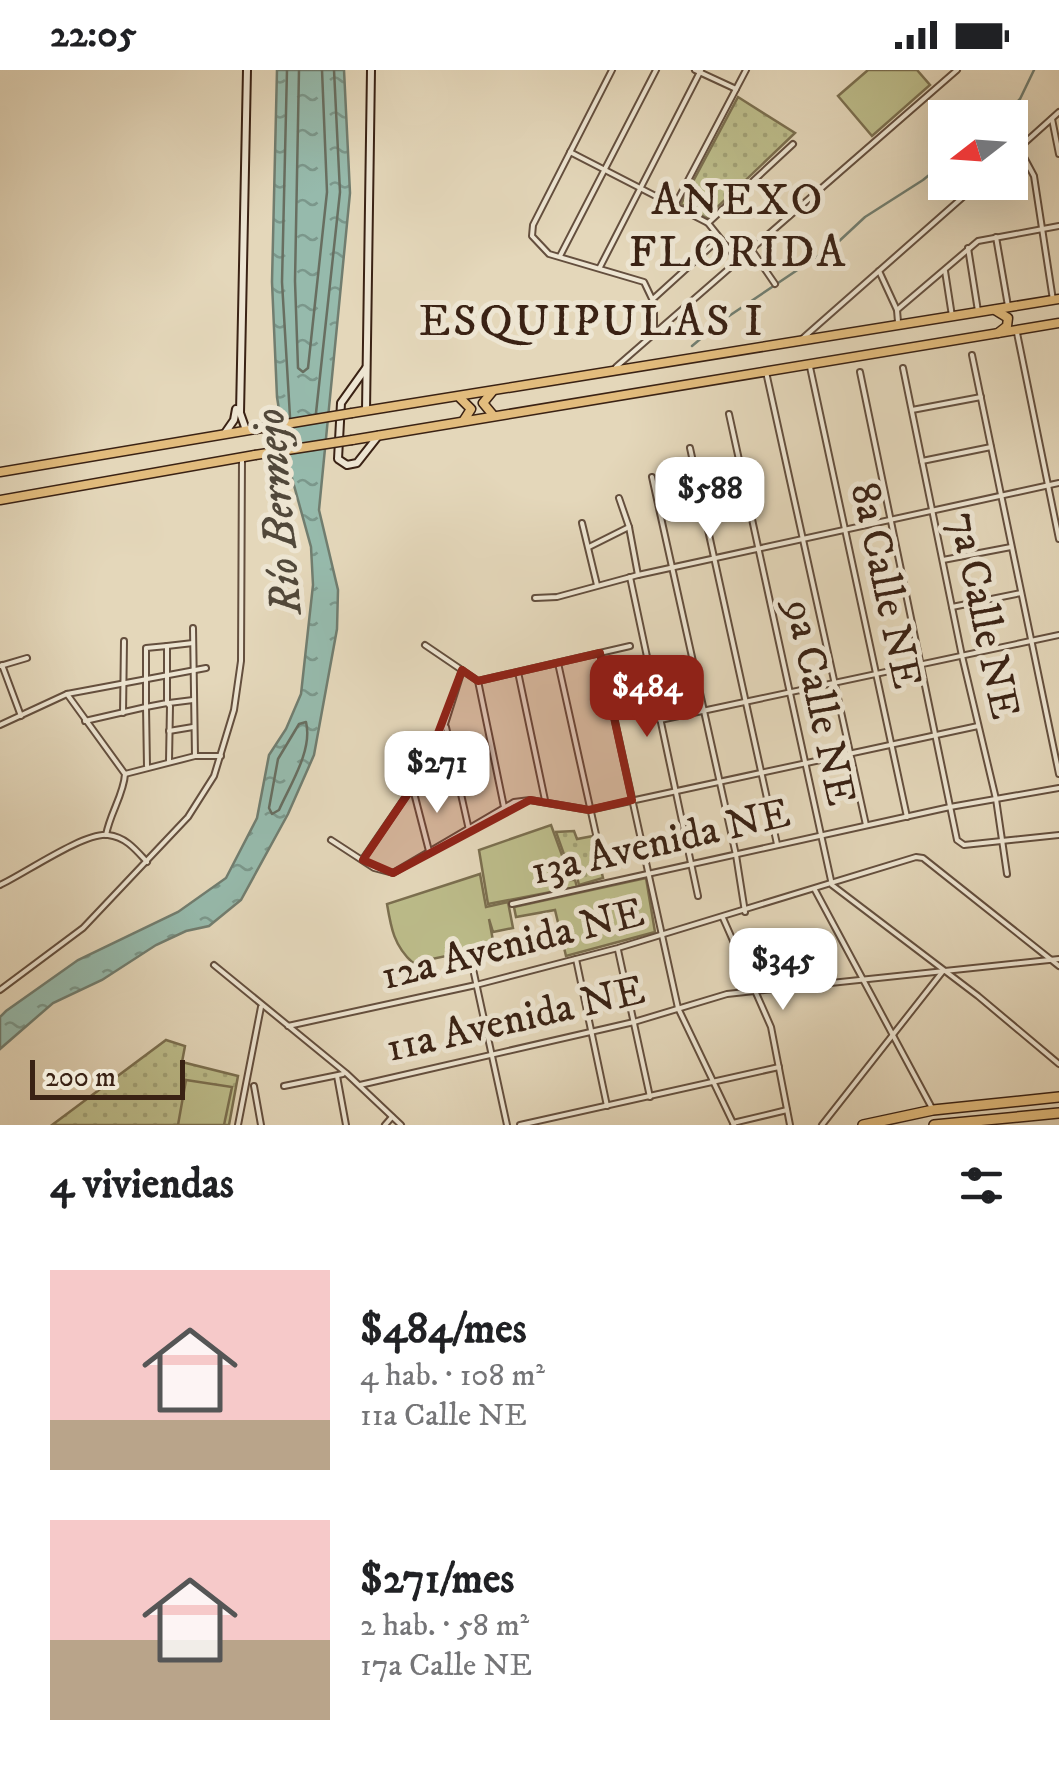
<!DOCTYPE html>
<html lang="es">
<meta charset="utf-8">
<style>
:root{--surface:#fff;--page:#f2f2f2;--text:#202124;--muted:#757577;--accent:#8f2418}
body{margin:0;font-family:"IM FELL DW Pica",serif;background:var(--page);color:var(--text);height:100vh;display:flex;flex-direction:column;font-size:38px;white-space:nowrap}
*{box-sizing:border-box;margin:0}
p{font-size:32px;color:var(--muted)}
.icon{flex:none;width:55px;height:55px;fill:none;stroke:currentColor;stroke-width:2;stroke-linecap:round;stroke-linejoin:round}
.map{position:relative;height:1055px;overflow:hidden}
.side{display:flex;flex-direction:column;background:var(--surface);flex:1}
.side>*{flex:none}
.needle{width:65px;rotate:253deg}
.buttons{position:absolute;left:928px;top:30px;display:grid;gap:20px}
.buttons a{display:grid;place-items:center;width:100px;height:100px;border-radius:0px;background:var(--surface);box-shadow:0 10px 40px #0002;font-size:50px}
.scale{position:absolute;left:30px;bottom:25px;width:155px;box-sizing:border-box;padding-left:10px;border:5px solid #3a2214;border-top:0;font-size:28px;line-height:35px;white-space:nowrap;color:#3a2214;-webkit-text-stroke:8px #ede5d2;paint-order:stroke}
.price{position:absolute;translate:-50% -85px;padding:0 22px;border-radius:20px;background:#fff;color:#222;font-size:32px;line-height:65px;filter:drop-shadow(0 2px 5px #0008)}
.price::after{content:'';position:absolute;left:50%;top:60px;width:30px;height:22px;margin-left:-15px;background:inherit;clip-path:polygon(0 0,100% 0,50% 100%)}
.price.selected{background:var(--accent);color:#fff}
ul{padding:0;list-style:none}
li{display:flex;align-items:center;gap:30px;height:250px;padding:0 50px}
li span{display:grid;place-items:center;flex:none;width:280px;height:200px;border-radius:0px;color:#555}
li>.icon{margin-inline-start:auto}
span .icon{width:120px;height:120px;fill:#fffc;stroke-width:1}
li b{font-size:42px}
h2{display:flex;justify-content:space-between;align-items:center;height:120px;padding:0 50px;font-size:42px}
.status{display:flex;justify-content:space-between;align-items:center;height:70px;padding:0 50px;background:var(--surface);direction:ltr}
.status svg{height:28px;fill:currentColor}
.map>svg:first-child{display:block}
</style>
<div class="status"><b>22:05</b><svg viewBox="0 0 49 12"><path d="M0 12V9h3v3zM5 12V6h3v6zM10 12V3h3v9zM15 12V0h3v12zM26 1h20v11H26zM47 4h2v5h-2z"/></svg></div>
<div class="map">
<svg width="1059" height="1055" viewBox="0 0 1059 1055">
<defs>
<pattern id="park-dots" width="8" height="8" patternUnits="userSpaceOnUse" patternTransform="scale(2.5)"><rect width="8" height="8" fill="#bcbc8a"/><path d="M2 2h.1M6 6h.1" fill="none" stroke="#a2a176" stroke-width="1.8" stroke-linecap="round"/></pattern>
<pattern id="water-ripples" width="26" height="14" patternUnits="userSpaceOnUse" patternTransform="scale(2.5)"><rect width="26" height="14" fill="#96baac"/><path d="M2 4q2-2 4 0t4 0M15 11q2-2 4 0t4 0" fill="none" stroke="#7b978b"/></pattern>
</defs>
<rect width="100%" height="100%" fill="#e4d7ba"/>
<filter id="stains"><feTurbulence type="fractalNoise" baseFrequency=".002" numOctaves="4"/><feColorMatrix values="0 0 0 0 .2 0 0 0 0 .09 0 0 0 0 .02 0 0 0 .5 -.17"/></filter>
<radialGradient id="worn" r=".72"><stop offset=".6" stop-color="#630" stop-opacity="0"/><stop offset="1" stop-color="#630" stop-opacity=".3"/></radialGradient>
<!-- park -->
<g fill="url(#park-dots)" stroke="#7b6f4f" stroke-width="2.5">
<polygon points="738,27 795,63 706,148 681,134"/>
<polygon points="574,761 577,769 593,766 603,808 579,815 577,807 572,807 556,762"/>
<polygon points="166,970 185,976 182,992 238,1006 229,1055 52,1055"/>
</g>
<!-- pitch -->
<g fill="#bcbc8a" stroke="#7b6f4f" stroke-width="2.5">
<polygon points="868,0 917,0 930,15 872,66 838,26"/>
<polygon points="551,755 571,810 575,810 577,817 488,834 479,780"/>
<path d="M 480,804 L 486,837 L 508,832 L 513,858 L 493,862 L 489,849 L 494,876 L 413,893 C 394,876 391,858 387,834 Z"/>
<polygon points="646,808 655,862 566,886 555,840 516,847 514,837"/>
<polygon points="186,1010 232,1017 224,1055 178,1055"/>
</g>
<!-- water -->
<polygon fill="url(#water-ripples)" stroke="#717d6f" stroke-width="2.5" points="277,0 344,0 350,123 319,440 338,520 337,559 314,685 288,744 241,830 209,856 186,861 156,875 102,910 53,933 0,979 0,947 6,941 78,890 178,842 226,808 257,748 269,685 286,659 301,624 313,515 311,477 287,390 277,327 272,212"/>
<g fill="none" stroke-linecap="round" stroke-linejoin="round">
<!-- shore -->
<g stroke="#686e60" stroke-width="2.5">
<polyline points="287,0 282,212 290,347"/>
<polyline points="299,0 295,211 298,298 303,302 308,298 327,122 322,0"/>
<polyline points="316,343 340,122 334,0"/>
<path d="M 306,652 C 313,680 290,715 279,740 L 272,744 L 269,738 L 278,689 L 299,654 Z"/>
</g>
<!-- stream -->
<g stroke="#717d6f" stroke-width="2.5">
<polyline points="1001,48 1020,29 1034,0"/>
<polyline points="692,276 723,250 836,174 865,147 923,110 945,92"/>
</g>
<defs>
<g id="street">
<polyline points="612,0 533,155 532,166 549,184 644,212 654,233 654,264"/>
<polyline points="695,0 736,19"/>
<polyline points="1052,49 1059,84"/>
<polyline points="1019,78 1034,106 1053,230"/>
<polyline points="570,82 708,153 732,183"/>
<polyline points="1010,86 1059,42"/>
<polyline points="674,137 746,0"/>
<polyline points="708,153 793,74"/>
<polyline points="996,167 1008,236"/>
<polyline points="968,178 978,241"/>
<polyline points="751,179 775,214"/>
<polyline points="560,186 656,0"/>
<polyline points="600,197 701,0"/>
<polyline points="879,201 897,240 898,252"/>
<polyline points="945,201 952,246"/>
<polyline points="653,229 719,169"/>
<polyline points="897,240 978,171 1059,156"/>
<polyline points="1017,263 1059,469"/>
<polyline points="803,268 980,112"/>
<polyline points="972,285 1059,704"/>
<polyline points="616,297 957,0"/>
<polyline points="810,297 907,747"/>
<polyline points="903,298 962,586 996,729 1007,804"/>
<polyline points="766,302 866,755"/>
<polyline points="860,302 957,770 964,775 1059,765"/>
<polyline points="912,340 981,327"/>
<polyline points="729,344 832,815 978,926 1059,994"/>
<polyline points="690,378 777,774"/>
<polyline points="922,391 991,377"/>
<polyline points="652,407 736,785 745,842"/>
<polyline points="619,428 629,457 638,505"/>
<polyline points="582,453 597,515"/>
<polyline points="589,477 629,457"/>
<polyline points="943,490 1011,477"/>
<polyline points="630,507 698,826"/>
<polyline points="535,528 557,527 638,505 1059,413"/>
<polyline points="952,537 1021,523"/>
<polyline points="193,558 195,686"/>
<polyline points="425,575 478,611 630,576"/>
<polyline points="167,576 193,573"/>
<polyline points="600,583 678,938 734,1055"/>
<polyline points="558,593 603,796"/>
<polyline points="2,595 21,646"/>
<polyline points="0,596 27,588"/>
<polyline points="518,602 545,730"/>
<polyline points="478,611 504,737"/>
<path d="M 67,624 L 125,704 C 124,724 110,743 106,765"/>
<polyline points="167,633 167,576 146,578 146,637 167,633 170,636 169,691"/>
<polyline points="169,633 193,630"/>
<polyline points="123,643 124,571"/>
<polyline points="660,650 1059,565"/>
<polyline points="85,651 146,637 147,696"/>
<polyline points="0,655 67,624 206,598"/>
<polyline points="446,657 469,760"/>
<polyline points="169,661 193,657"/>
<polyline points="125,704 195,686 221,686"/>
<polyline points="413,719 429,781"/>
<polyline points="331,770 374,798 393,803 514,732 530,730 589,740 978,656"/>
<polyline points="363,789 424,700 445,654 462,600"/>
<path d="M 0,815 C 24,804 84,762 108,765 C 126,767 136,780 147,792"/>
<polyline points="815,820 933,1040"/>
<polyline points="512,834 950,737 1059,718"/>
<polyline points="723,848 771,957 790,1055"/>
<polyline points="618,880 650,1027"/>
<polyline points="470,885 507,1055"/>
<polyline points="576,889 607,1036"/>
<polyline points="214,895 346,1003 401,1055"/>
<polyline points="0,920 83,858 188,747 214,706 234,640 241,591 242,388"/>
<polyline points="288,956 476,915 618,878 916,787 923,788 1059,896"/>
<polyline points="337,1006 346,1055"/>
<polyline points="360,1015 634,952 727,924 1059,889"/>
<polyline points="254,1016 261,1055"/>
<polyline points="284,1016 343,1004"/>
<polyline points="733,1053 787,1040"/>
<polyline points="238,1055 261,937"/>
<polyline points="385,1055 392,1047"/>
<polyline points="520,1055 779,997"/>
<polyline points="822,1055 943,901"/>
</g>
<g id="secondary">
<polyline points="366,298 341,333 338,389 347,395 357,393 379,365"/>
<polyline points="366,341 371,0"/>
<polyline points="246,360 240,343 247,0"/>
<polyline points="225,363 234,350 236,339"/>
</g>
<g id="primary">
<polyline points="995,240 1008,248 1007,256 998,263"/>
<polyline points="492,322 483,333 493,345"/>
<polyline points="460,328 471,339 464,350"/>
<polyline points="352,343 1059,229"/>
<polyline points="352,370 1059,253"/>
<polyline points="0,402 256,359"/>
<polyline points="0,430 255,385"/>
</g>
<g id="highway">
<polyline points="863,1055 933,1040 1059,1027"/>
<polyline points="934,1055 1059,1043"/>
</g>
</defs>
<!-- street casing -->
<use href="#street" stroke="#644f3e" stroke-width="8"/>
<!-- secondary casing -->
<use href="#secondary" stroke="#3a2214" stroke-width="10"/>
<!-- primary casing -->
<use href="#primary" stroke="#3a2214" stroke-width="11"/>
<!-- highway casing -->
<use href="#highway" stroke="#3a2214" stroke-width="12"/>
<!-- street -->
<use href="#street" stroke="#ede5d2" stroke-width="4"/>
<!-- secondary -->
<use href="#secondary" stroke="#ede5d2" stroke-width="6"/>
<!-- primary -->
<use href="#primary" stroke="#e2bc7d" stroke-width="8"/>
<!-- highway -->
<use href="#highway" stroke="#e2bc7d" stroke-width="9"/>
<defs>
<g id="primary-bridge">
<polyline points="256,359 352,343"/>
<polyline points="255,385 352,370"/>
</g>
</defs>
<!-- primary-bridge casing -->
<use href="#primary-bridge" stroke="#3a2214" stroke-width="11" stroke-linecap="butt"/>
<!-- primary-bridge -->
<use href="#primary-bridge" stroke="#e2bc7d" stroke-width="8"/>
</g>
<!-- marked area -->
<path fill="#8f2418" fill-opacity="0.2" stroke="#8f2418" stroke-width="8" stroke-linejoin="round" d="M 600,583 L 632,730 L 589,740 L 530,730 L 393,803 L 363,790 L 424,700 L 462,600 L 478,611 Z"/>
<g text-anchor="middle" stroke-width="10" stroke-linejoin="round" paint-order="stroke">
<!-- street labels -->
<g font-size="42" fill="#3a2214" stroke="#ede5d2">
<text transform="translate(888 515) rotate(78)" y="15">8a Calle NE</text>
<text transform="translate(986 545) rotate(78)" y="15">7a Calle NE</text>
<text transform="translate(822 632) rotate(78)" y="15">9a Calle NE</text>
<text transform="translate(660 770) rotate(-13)" y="15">13a Avenida NE</text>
<text transform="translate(512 872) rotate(-14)" y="15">12a Avenida NE</text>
<text transform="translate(515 947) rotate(-13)" y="15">11a Avenida NE</text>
</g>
<!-- neighbourhood labels -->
<g font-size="45" letter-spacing="2.5" fill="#3a2214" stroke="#ede5d2">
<text x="738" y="144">ANEXO<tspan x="738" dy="52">FLORIDA</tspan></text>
<text x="592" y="265">ESQUIPULAS I</text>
</g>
<!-- water labels -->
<g font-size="45" font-style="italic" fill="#51483a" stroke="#ede5d2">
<text transform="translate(276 442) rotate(-95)" y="16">Río Bermejo</text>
</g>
</g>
<rect width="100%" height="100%" filter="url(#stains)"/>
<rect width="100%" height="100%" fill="url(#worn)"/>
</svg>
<div class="buttons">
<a><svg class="needle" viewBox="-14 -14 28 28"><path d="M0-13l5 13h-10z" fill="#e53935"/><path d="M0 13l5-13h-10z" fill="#757577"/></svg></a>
</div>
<div class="scale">200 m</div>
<b class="price" style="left:710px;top:472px">$588</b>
<b class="price selected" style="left:647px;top:670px">$484</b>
<b class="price" style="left:437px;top:746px">$271</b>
<b class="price" style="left:783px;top:943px">$345</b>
</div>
<section class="side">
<h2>4 viviendas<svg class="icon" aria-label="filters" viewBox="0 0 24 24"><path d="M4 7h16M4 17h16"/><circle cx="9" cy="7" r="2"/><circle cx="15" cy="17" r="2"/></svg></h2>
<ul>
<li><span style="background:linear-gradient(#f6c9c9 75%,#b9a48a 0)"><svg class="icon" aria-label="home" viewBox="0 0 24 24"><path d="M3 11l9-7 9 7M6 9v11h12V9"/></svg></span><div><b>$484/mes</b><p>4 hab. · 108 m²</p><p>11a Calle NE</p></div></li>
<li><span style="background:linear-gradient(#f6c9c9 60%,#b9a48a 0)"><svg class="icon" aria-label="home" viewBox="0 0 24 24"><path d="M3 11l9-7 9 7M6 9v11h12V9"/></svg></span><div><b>$271/mes</b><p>2 hab. · 58 m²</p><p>17a Calle NE</p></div></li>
</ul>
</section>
